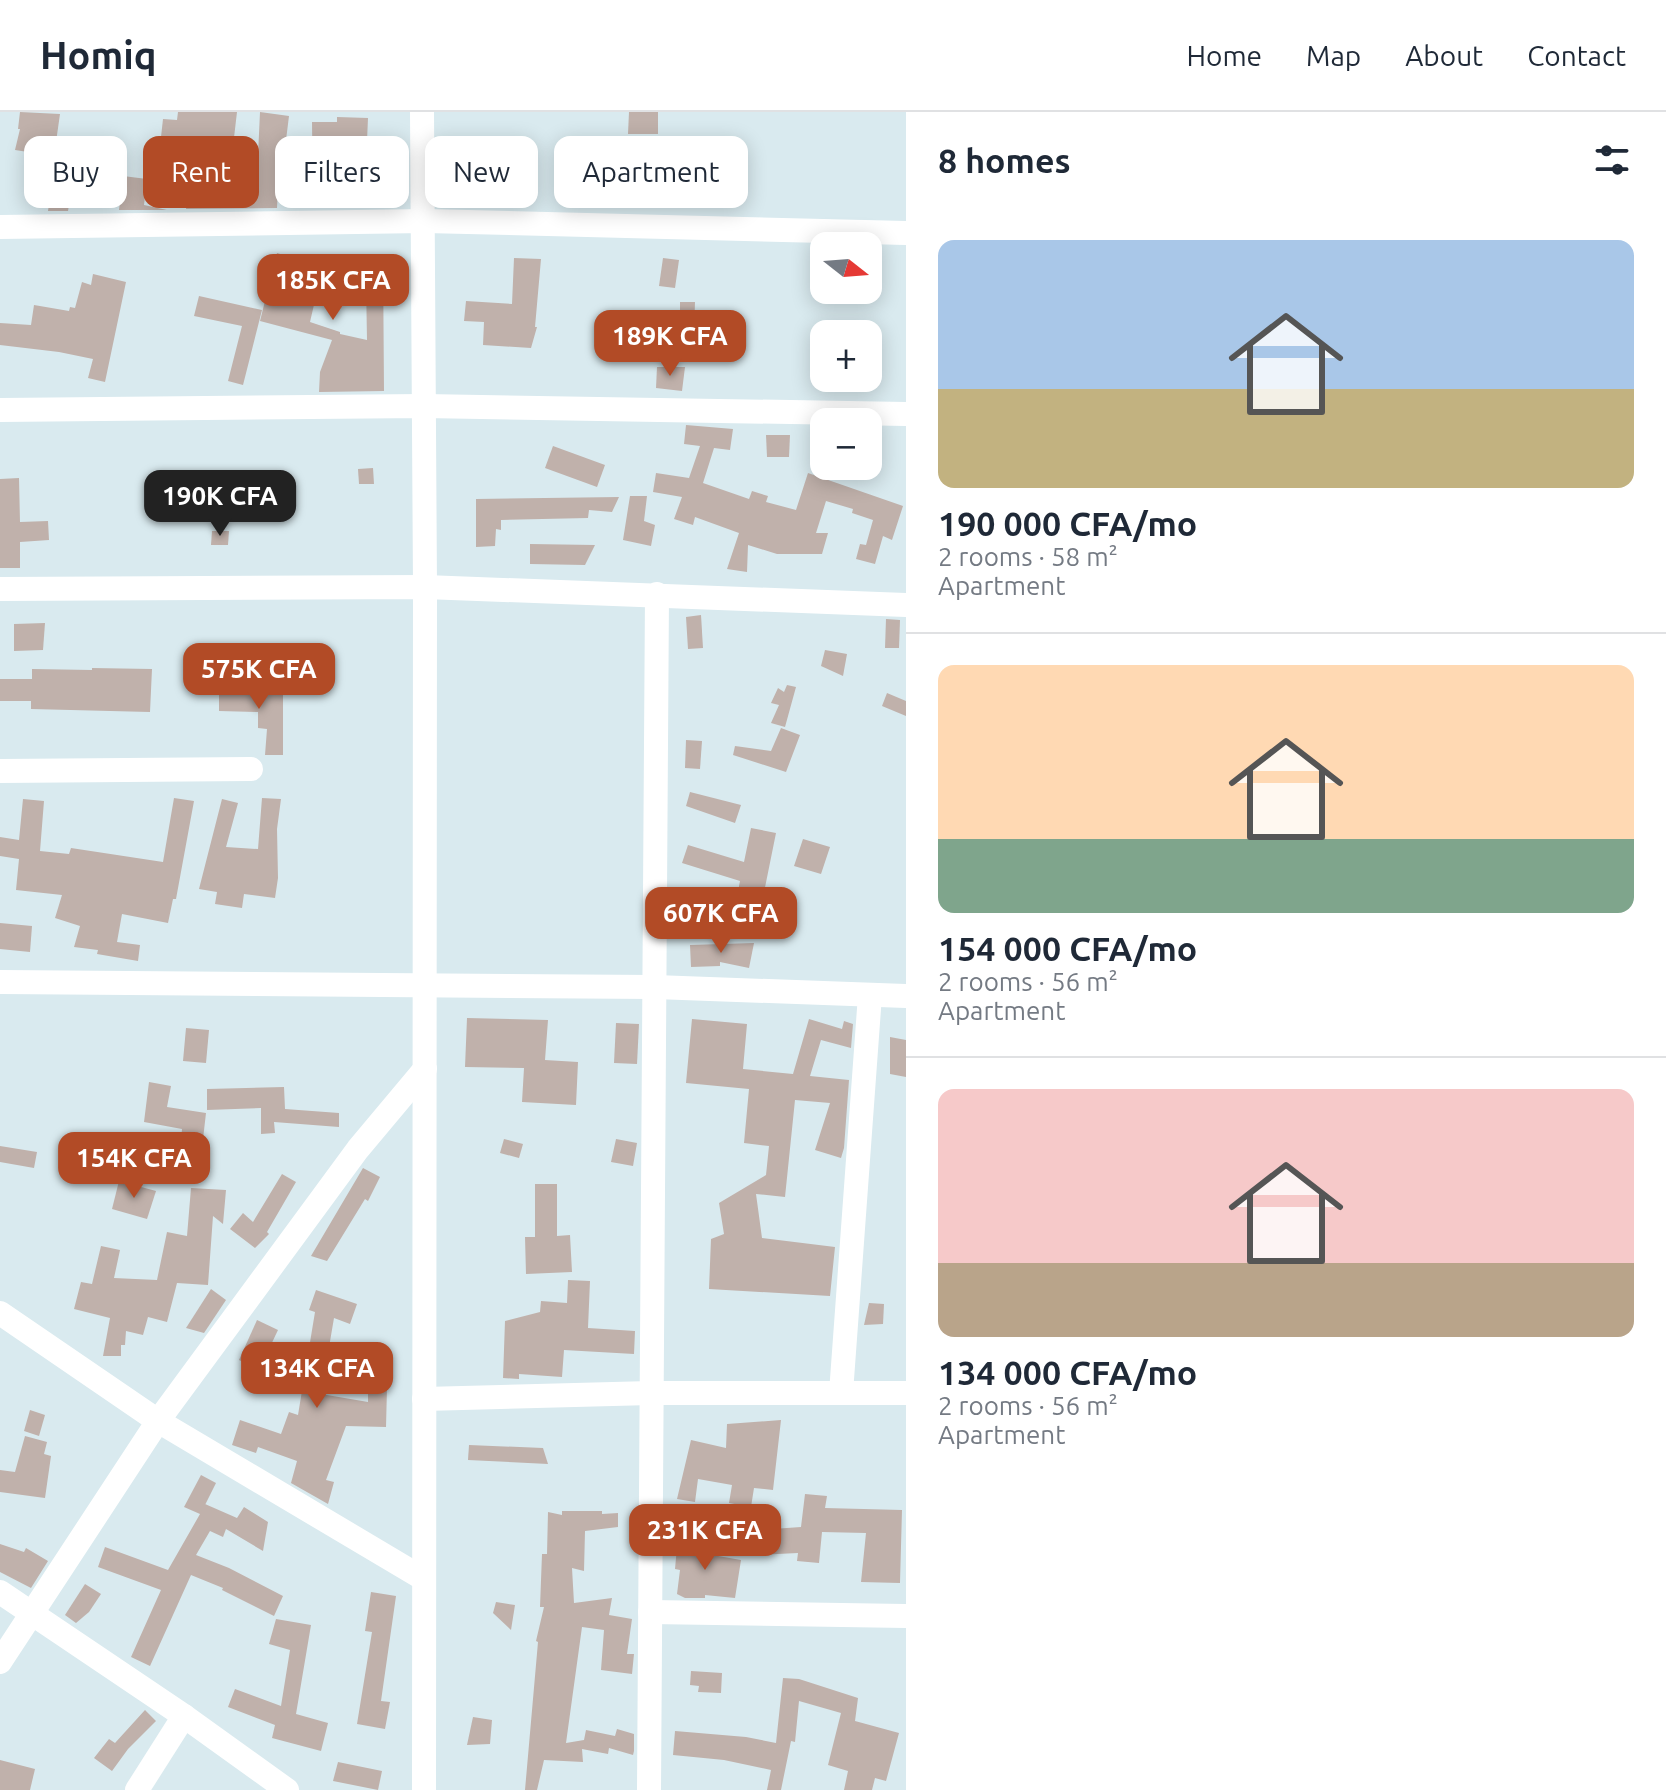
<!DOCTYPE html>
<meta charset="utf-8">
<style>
:root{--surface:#fff;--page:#f2f2f3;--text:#1f2937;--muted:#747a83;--line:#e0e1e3;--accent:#b24b26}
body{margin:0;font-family:Ubuntu,sans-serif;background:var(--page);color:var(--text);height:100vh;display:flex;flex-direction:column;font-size:30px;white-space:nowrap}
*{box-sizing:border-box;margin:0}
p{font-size:26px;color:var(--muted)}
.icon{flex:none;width:44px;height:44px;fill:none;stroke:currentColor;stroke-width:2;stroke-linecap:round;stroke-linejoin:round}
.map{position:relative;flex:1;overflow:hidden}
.details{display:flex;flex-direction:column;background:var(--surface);width:760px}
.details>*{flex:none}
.top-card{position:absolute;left:24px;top:24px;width:760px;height:72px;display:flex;gap:16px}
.needle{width:52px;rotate:107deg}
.controls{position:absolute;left:810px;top:120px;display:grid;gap:16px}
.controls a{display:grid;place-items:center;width:72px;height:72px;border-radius:16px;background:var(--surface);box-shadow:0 4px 20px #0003;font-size:40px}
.price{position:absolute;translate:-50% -68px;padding:0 18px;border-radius:16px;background:var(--accent);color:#fff;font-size:26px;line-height:52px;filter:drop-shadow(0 2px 4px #0008)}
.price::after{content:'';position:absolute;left:50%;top:48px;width:24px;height:18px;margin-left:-12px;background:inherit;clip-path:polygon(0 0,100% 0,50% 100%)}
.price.current{background:#222;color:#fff}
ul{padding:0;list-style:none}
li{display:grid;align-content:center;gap:16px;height:424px;padding:0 32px}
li+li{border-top:2px solid var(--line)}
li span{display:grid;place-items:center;height:248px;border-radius:16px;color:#555}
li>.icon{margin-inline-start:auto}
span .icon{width:144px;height:144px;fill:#fffc;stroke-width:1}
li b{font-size:34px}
h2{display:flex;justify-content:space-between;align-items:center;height:96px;padding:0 32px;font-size:34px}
.chip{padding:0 28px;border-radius:16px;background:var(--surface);box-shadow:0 4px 20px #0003;font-size:28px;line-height:72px}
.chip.current{background:var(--accent);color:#fff}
header{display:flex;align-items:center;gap:48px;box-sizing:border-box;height:112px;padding:0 40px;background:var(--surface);border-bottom:2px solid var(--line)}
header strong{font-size:38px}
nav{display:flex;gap:44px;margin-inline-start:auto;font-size:28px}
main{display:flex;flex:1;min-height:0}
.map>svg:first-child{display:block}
</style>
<header>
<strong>Homiq</strong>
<nav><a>Home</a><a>Map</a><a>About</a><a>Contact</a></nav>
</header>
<main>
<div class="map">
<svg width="906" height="1678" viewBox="0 0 906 1678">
<rect width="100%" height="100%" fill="#d9eaef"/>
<!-- building -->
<g fill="#c0b1ab">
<polygon points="20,0 60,2 54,44 15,38 20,17 18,17"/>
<polygon points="178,0 237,0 227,85 256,86 260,0 289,4 285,36 280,35 277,96 186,97 192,29 161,25 163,7 177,8"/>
<polygon points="629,0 658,0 658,22 628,22"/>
<polygon points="337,5 368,6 367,29 336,27 336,95 313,96 312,10 337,10"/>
<polygon points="621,40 623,62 608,64 606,41"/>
<polygon points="55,53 75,56 68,99 48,99"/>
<polygon points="123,64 147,67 144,93 167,98 119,98"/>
<polygon points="277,141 300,148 296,164 319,171 310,210 340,220 340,222 367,228 366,170 337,171 336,146 383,146 384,279 319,280 320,260 332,228 260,209"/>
<polygon points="514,146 541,147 535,215 537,215 531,236 483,233 484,210 464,209 466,189 512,192"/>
<polygon points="663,146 679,148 675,176 659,174"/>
<polygon points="93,162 126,170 105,270 88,266 93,247 59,240 0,233 0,211 31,213 34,193 69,199 70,195 75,196 82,170 91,173"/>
<polygon points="199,184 262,198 243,273 228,269 242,214 194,204"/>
<polygon points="680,190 695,190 694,220 680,220"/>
<polygon points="657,255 685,255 682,279 656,276"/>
<polygon points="686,313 733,317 730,338 714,336 703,371 749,387 752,379 768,384 766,390 796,398 808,361 903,394 892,428 883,424 875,452 856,447 860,432 866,433 873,408 852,401 853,397 826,389 816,421 828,421 822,442 777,442 748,433 747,460 727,457 739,421 695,405 693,413 674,407 682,385 653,380 656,361 689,366 700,334 684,332"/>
<polygon points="766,323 790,323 789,345 767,345"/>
<polygon points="553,334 605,353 597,375 545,356"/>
<polygon points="373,356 374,372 359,372 358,357"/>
<polygon points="19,366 20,410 48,409 49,428 20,430 20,456 0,456 0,367"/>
<polygon points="630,384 647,384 644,409 655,413 651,434 623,428"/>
<polygon points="619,385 612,400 589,398 588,406 501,408 501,418 496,417 495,434 476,435 476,387"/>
<polygon points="212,419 229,419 228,433 211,433"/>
<polygon points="530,432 595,433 585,453 530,452"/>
<polygon points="701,503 703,536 688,537 686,505"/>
<polygon points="886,507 900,508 899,536 885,536"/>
<polygon points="45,511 43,538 14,539 14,512"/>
<polygon points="825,538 847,542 843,564 821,554"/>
<polygon points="92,556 152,557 150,600 31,597 31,589 0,589 0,567 32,567 32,557 92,558"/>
<polygon points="787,573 796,575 785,615 771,611 779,593 771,591 778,576 784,580"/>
<polygon points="219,575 283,576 283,643 265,643 267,617 258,616 258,600 219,599"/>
<polygon points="887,581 906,589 906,604 882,594"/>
<polygon points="781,616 800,623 786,660 733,643 735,634 771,639"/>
<polygon points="686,628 702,629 700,657 685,656"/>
<polygon points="690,680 741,693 735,711 686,694"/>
<polygon points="174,686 194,689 176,787 173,787 168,811 122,802 117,830 140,833 138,849 97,842 98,838 74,835 80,814 55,806 62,783 16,778 19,747 0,744 0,725 19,728 23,687 44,689 40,739 69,742 71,736 163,750"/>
<polygon points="262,686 281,687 277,717 278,766 275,786 244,782 242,796 215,792 217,780 199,777 222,687 238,691 226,735 258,737"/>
<polygon points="751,716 776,721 757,815 691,800 691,785 735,795 740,769 682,751 688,733 744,750"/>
<polygon points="803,727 830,735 821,762 794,754"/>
<polygon points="0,811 32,814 30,840 0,837"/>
<polygon points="754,831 749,856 720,850 720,854 691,855 690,833"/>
<polygon points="467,906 548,908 545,948 578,950 576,993 522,990 524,956 465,955"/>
<polygon points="692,907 747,912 743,957 793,962 809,907 842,917 844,909 853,912 851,936 821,928 810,964 849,968 844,1036 841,1046 815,1038 830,991 795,988 785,1085 756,1082 762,1126 835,1135 830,1184 709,1177 711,1127 724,1122 719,1091 766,1063 769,1034 744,1031 749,977 686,971"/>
<polygon points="616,911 639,912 637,952 614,951"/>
<polygon points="186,916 209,918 206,951 183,949"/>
<polygon points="890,925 906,928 906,965 890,962"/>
<polygon points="149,970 171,974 167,995 206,1001 200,1053 179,1051 182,1017 144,1010"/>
<polygon points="284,975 285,997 339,1001 339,1015 274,1010 275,1021 261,1022 261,996 207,998 207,977"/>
<polygon points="504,1027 523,1032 519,1046 500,1041"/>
<polygon points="616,1027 637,1031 633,1054 611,1050"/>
<polygon points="0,1034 37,1040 34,1056 0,1050"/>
<polygon points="363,1056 380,1065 368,1089 365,1087 327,1149 311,1144"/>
<polygon points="282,1062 296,1070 267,1120 269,1122 255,1136 230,1117 243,1101 253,1110"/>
<polygon points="119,1069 156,1079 147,1107 112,1097"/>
<polygon points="535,1072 557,1072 557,1124 570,1123 572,1160 526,1162 525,1125 535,1125"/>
<polygon points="191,1076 226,1078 223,1112 213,1104 208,1173 177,1171 167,1210 148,1205 143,1223 126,1219 125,1233 121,1233 121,1244 103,1244 110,1206 74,1197 81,1170 92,1172 101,1134 120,1138 114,1166 157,1168 167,1120 187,1124"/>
<polygon points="568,1168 590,1169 588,1216 635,1219 634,1242 564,1238 562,1265 519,1262 519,1267 503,1266 505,1209 540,1200 541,1189 567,1191"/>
<polygon points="211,1177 226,1188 204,1221 186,1216"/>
<polygon points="316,1178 357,1192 350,1212 334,1206 321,1282 368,1290 368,1276 387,1276 386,1315 346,1314 326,1368 334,1370 328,1392 291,1371 297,1349 258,1335 256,1341 232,1333 240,1308 281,1322 289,1300 298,1303 315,1200 309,1198"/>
<polygon points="869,1191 884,1192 883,1212 864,1213"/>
<polygon points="257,1208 278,1218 259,1258 239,1248"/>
<polygon points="30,1298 45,1303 39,1324 24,1319"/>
<polygon points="781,1308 773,1378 754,1376 751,1395 729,1391 732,1373 698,1367 695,1390 677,1387 691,1328 726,1336 727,1312"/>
<polygon points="25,1324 47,1330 44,1342 51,1344 45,1386 0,1380 0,1358 15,1360"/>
<polygon points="469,1333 543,1336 548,1352 468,1348"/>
<polygon points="201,1363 216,1371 204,1395 205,1392 237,1406 244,1395 268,1410 263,1439 226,1417 223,1425 210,1419 196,1443 229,1456 283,1484 274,1504 222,1478 223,1476 191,1463 150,1554 131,1545 161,1478 98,1455 105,1435 168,1458 200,1402 184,1395"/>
<polygon points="805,1382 827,1384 825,1396 902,1398 900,1471 861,1470 866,1421 822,1420 819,1451 797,1449 798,1441 759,1443 757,1418 801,1415"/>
<polygon points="562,1399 602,1399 602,1402 618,1401 618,1415 585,1419 584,1459 572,1456 574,1491 612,1486 609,1503 632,1507 627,1542 634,1542 632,1562 601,1558 604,1518 582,1515 566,1631 584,1628 586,1618 615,1624 617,1617 634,1622 634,1639 633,1643 609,1636 608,1642 582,1637 583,1650 544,1648 537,1678 525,1678 538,1530 536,1529 544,1495 540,1495 542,1442 547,1442 548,1400 562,1403"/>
<polygon points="678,1424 702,1427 701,1441 741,1448 735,1486 705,1483 705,1486 685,1486 677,1482 680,1458 675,1457"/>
<polygon points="0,1432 24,1440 26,1436 48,1449 31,1476 0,1460"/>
<polygon points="85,1472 101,1482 89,1500 76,1511 65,1503"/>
<polygon points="371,1480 396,1484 381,1589 390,1590 385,1617 357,1612 372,1520 365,1519"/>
<polygon points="496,1490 515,1493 511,1518 493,1501"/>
<polygon points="276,1507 311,1513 296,1602 328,1611 321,1639 272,1626 275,1613 228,1595 235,1577 281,1594 290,1538 269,1532"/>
<polygon points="691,1559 722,1561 721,1581 698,1580 699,1574 690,1573"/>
<polygon points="783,1566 799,1567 858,1586 855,1609 899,1621 886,1669 875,1666 872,1678 844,1678 848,1659 828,1653 841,1601 799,1589 795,1630 791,1629 781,1678 767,1678 771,1658 724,1648 673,1643 675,1619 746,1625 776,1631"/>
<polygon points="145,1598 156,1609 128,1637 112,1659 94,1646 109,1627 115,1631"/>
<polygon points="473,1605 492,1608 490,1632 467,1633"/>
<polygon points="0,1648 35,1657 30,1678 0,1678"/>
<polygon points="338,1650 382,1659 378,1678 333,1669"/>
</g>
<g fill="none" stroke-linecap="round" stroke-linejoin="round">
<!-- minor -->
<g stroke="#fff" stroke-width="24">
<polyline points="422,0 425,475 424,1678"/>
<polyline points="0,115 425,109 906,121"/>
<polyline points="0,298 424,294 906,302"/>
<polyline points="0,477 425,475 906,493"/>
<polyline points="0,659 251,657"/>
<polyline points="0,870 655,875 906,884"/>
<polyline points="0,1201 158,1309 424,1467"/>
<polyline points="841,1281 870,883"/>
<polyline points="424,1287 651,1281 906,1281"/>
<polyline points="0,1480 184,1604 287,1678"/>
<polyline points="650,1500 906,1504"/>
<polyline points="0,1550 158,1309 358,1037 425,957"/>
<polyline points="137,1678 184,1604"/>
<polyline points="649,1678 657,482"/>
</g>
</g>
</svg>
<div class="controls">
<a><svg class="needle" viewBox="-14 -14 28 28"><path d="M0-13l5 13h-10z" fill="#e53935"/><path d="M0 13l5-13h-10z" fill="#747a83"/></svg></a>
<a>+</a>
<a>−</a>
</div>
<b class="price" style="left:333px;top:210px">185K CFA</b>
<b class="price" style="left:670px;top:266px">189K CFA</b>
<b class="price current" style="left:220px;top:426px">190K CFA</b>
<b class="price" style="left:259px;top:599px">575K CFA</b>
<b class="price" style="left:721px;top:843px">607K CFA</b>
<b class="price" style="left:134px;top:1088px">154K CFA</b>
<b class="price" style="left:317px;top:1298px">134K CFA</b>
<b class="price" style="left:705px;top:1460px">231K CFA</b>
<div class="top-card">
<a class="chip">Buy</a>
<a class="chip current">Rent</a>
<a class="chip">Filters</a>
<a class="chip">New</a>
<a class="chip">Apartment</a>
</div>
</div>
<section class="details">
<h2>8 homes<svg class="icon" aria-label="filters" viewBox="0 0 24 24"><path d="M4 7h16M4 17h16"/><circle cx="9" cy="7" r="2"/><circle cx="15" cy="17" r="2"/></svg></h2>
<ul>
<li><span style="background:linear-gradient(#a9c7e8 60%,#c2b280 0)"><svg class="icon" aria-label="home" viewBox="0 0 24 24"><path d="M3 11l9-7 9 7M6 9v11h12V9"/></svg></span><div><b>190 000 CFA/mo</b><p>2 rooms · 58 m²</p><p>Apartment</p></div></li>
<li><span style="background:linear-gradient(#ffd9b3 70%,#7fa58c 0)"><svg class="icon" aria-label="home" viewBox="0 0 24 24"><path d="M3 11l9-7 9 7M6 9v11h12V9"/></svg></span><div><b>154 000 CFA/mo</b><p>2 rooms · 56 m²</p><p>Apartment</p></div></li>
<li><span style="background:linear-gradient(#f6c9c9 70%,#b9a48a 0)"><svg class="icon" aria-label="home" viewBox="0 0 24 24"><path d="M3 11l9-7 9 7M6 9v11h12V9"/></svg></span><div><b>134 000 CFA/mo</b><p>2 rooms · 56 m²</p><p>Apartment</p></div></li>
</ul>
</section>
</main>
